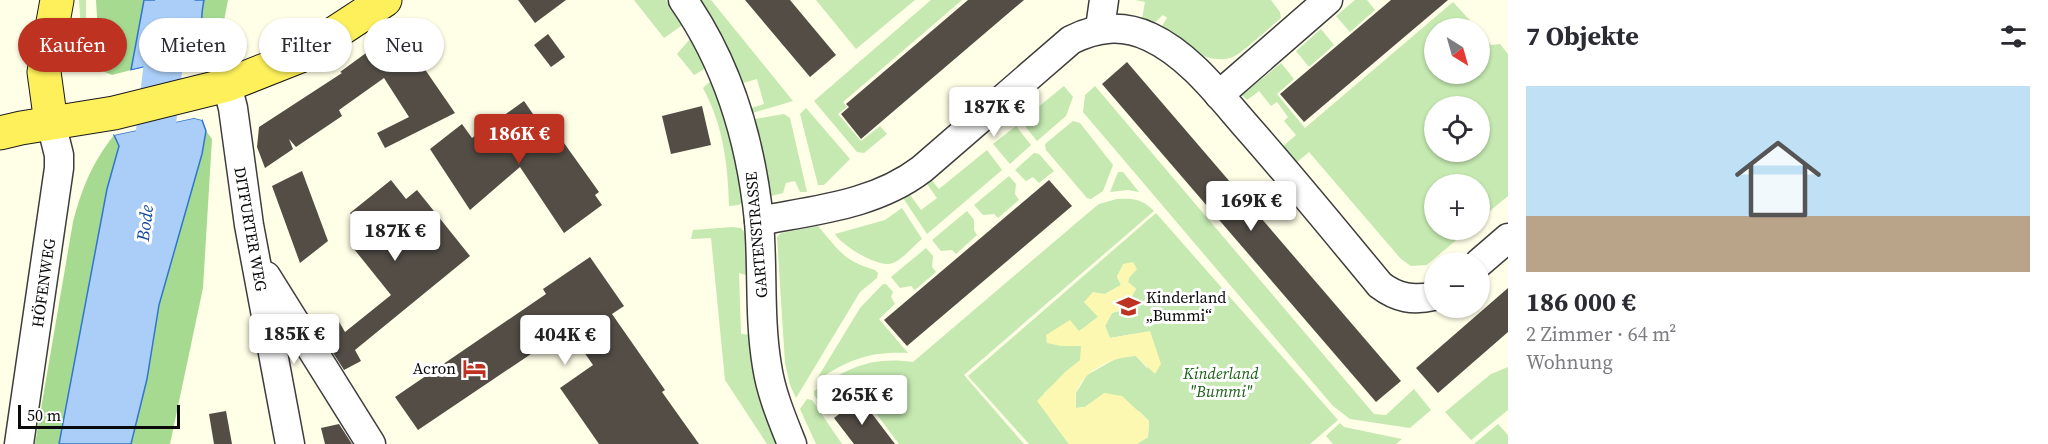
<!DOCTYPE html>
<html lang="de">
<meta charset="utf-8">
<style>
:root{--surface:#fff;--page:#f2f2f3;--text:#2b2b33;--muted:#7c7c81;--line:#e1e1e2;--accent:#bd3220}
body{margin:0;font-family:"Source Serif 4",serif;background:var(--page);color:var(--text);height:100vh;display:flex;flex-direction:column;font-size:22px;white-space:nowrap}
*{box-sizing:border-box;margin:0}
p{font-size:20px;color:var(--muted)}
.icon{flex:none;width:33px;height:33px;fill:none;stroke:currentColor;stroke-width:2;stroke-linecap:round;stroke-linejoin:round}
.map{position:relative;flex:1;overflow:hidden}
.details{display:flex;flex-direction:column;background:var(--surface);width:540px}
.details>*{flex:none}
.banner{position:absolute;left:18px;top:18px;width:570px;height:54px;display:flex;gap:12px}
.needle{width:39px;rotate:143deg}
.buttons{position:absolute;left:1424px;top:18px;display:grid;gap:12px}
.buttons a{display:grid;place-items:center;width:66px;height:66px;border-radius:50%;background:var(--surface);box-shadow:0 2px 4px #0004;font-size:30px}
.scale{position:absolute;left:18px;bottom:15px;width:162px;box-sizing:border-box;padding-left:6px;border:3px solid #0a0a0a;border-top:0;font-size:16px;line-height:21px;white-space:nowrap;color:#0a0a0a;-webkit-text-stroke:4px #fff;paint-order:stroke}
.price{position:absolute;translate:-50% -51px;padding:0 14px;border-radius:6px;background:#fff;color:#222;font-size:20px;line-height:39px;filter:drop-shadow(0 2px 3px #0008)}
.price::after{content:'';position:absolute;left:50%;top:36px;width:18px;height:14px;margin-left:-9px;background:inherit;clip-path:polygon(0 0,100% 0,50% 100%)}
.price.selected{background:var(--accent);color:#fff}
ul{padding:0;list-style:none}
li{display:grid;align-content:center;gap:12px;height:318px;padding:0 18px}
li+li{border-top:2px solid var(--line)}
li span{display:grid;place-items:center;height:186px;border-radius:0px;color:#555}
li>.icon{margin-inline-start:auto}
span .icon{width:108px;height:108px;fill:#fffc;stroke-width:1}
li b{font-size:26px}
h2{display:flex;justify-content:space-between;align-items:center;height:72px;padding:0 18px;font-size:26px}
.chip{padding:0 21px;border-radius:27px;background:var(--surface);box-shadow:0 2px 4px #0004;font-size:21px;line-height:54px}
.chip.selected{background:var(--accent);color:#fff}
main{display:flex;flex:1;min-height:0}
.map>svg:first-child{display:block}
</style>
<main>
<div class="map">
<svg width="1508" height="444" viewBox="0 0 1508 444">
<rect width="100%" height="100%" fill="#fffee7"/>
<!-- green -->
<g fill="#c5e9b1" fill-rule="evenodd">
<polygon points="79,0 86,0 86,43 84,43 81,30"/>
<polygon points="634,0 666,0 684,24 664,38"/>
<polygon points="700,0 711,0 793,101 749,114 748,109 764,104 757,79 740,84"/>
<polygon points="816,0 915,0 856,49"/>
<polygon points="931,0 962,0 843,102 847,107 838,114 861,141 880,126 887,134 864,153 857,152 814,101"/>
<path d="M 1135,0 L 1271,0 L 1280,12 L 1281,18 C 1271,26 1242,53 1233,57 C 1207,67 1179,42 1160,29 L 1167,18 L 1163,15 L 1154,23 L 1142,19 L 1145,2 Z"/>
<polygon points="1355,0 1367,0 1375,10 1350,32 1336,16"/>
<path d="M 1453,2 L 1477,28 L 1434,28 L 1434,74 L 1479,74 L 1479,31 L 1491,45 L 1500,44 L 1508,54 L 1508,196 L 1479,220 L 1479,184 L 1434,184 L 1434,230 L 1468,230 L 1427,265 L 1411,266 L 1401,259 L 1309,152 L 1295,164 L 1281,148 L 1296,135 L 1284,121 L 1288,117 L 1277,102 L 1271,106 L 1259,91 L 1247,100 L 1242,95 L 1281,63 L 1294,79 L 1277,94 L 1305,128 ZM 1434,106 L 1479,106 L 1479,152 L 1434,152 Z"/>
<polygon points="1321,29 1334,45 1309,67 1296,51"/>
<polygon points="690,39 708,67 694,75 677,54"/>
<path d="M 715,77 L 729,114 L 745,199 L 739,205 L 729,206 C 728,164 723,125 703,88 Z"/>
<polygon points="1064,86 1073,97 1066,116 1037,141 1021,121"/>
<polygon points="1095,86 1374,414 1386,415 1414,389 1431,410 1410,428 1350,419 1333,406 1083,112 1085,95"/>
<polygon points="806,108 850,159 824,185 818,185 800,114"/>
<polygon points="784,114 790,118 807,192 800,192 795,181 786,183 783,193 771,196 766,190 752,126 755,119"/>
<polygon points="1073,121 1080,123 1113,165 1103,191 1091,199 1087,198 1046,150 1045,144"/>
<polygon points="1016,126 1031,145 1010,164 993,144"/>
<polygon points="987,150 1002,170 927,234 903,198 908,192 921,210 937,198 924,180 929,177 939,189"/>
<polygon points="1034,153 1039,154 1054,171 1039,183 1033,177 1026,181 1015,170"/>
<polygon points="1118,172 1123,172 1139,192 1128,190 1110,192"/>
<polygon points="1009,176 1016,184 1015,194 1019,200 998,218 994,214 983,215 974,205"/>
<path d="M 1117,199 C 1132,198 1143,199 1154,211 L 964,375 L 1024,444 L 899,444 L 860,392 L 829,415 L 814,395 L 814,391 C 847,368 871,356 913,362 L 1088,213 L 1099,204 Z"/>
<path d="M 902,208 L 922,239 C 913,246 903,259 893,263 C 880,269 842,246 835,234 L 885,220 Z"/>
<polygon points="967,211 974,220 974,230 977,235 956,254 952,250 941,251 932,240"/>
<polygon points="1156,213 1338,420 1310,444 1137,444 1148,437 1149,421 1140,412 1105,393 1085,407 1076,408 1076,393 1087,375 1119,357 1136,356 1148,369 1133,334 1110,338 1105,326 1112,313 1119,311 1136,289 1128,282 1129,278 1124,264 1117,276 1121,285 1105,294 1084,302 1099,316 1061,346 1081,346 1081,360 1044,393 1051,420 1069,444 1029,444 968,376"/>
<path d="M 818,226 C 838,249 843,261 875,270 L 878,273 L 877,278 L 860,292 L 796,398 L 790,385 L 785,363 L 777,237 L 781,233 Z"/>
<polygon points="732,227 741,228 747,235 749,276 739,273 741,334 754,335 782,444 767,444 725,380 711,238 691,239 693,230"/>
<polygon points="926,248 933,256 932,267 936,272 915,290 911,286 900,288 891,277"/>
<path d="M 883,284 L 886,284 L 893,292 L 891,297 L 895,304 L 879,319 L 908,353 C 871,351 850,359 819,379 L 818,377 L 860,308 Z"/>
<polygon points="1508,367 1508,410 1471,440 1445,412 1491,374"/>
<polygon points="807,399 812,400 842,444 816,444 800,409"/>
<polygon points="1340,423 1344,427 1402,439 1396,444 1333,444 1326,436"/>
<polygon points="1498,424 1508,435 1508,444 1474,444"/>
</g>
<!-- forest -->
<g fill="#a5da90">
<polygon points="96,0 144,0 131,70 112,75 100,70"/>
<path d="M 204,0 L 228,0 L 219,47 L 214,51 C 200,36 200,20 204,0 Z"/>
<polygon points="206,131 212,139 203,288 170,444 131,444 147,379 159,305 202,154"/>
<path d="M 114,135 L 119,146 L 107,189 L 59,444 L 35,444 L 73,222 C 82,188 92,163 114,135 Z"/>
</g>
<!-- sand -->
<path fill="#fcf8b2" d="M 1133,262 L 1137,269 L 1129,278 L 1128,282 L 1136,289 L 1126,308 L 1112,313 L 1105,326 L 1110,338 L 1150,331 L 1161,364 L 1155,374 L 1136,356 C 1113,357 1084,369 1076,393 C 1075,397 1076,403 1076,408 L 1085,407 L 1104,393 L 1122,396 L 1149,421 L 1148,437 L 1137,444 L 1069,444 L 1037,401 L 1065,372 L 1080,360 L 1081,346 L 1061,346 L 1047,343 L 1046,335 L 1070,320 L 1079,331 L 1098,317 L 1084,302 L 1093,292 L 1105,294 L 1121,285 L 1117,277 L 1123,264 Z"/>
<!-- water -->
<g fill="#abcef8" stroke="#3076d0" stroke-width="1.5">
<path d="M 144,0 L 204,0 C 200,20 200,35 214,51 L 131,70 Z"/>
<polygon points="194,118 202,120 206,131 202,154 159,305 147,379 131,444 59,444 107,189 119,146 114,135"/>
</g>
<!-- pier -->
<g fill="#fffee7">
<polygon points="214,51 214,54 132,73 129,71"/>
<polygon points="193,115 203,117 202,120 194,118 114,135 114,132"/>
</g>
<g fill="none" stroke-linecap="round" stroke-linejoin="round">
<!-- river -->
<polyline stroke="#abcef8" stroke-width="39" points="150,179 165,49 175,0"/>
</g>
<!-- building -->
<g fill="#534d46">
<polygon points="518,0 566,0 535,23"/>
<polygon points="745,0 790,0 836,55 810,77"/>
<polygon points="968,0 1024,0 861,139 841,114 849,107 846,104"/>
<polygon points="1391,0 1448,0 1304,122 1280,94"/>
<polygon points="403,26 421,50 415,55 455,113 385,148 377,133 409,117 384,78 339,110 342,116 296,147 289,139 293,149 265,168 257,147 259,127 342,73 340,72"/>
<polygon points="548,34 565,57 551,67 534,45"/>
<polygon points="1127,62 1401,381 1376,402 1102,84"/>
<polygon points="524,101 542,127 549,122 599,192 595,195 602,205 564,233 520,167 470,210 430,149 462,124 472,138"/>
<polygon points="702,106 711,145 671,154 662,116"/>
<polygon points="302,171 328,241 300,263 272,186"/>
<polygon points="391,180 406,199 417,190 470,256 355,350 361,361 344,370 316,326 335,315 345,332 391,295 350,244 365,232 350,213"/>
<polygon points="1049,180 1072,206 907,346 884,320"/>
<polygon points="590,257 624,306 612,314 665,390 662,392 699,444 599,444 560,388 593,365 568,329 418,430 395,397 546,294 543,289"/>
<polygon points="1508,288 1508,332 1438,393 1416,368"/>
<polygon points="860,398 895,444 854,444 834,418"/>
<polygon points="226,411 232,444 214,444 209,414"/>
<polygon points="339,424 352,444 325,444 321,428"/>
</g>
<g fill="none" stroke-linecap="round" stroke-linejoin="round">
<defs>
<g id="minor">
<path d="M 683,0 C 729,66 751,142 759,221 C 763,269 759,319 767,366 C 771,393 782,419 792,444"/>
<polyline points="1100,28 1104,0"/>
<polyline points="227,85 233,108 249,225 290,444"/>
<polyline points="1219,95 1328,0"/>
<path d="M 759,221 C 815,210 875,205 922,169 L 1071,40 C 1097,27 1122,24 1150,37 C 1189,55 1219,95 1247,127 C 1292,178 1336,232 1380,285 C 1397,298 1413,301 1434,296"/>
<polyline points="1479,263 1508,238"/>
<polyline points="266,276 371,444"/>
<polyline points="19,444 59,168 59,155 51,123"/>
</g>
<g id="major">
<polyline points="51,123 44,72 57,0"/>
<polyline points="0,133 21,128 114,113 227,85 298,57 385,0"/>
</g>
</defs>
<!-- minor casing -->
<use href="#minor" stroke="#3d3d3d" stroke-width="31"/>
<!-- major casing -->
<use href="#major" stroke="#1b1b1b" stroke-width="35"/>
<!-- minor -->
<use href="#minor" stroke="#fff" stroke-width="28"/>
<!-- major -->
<use href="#major" stroke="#fdf05a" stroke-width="33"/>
</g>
<!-- icons -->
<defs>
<symbol id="school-bare" viewBox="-9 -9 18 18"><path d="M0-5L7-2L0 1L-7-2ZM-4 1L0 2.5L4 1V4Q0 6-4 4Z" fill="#bd3220" stroke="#fff" stroke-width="2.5" paint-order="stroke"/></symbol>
<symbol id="hotel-bare" viewBox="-9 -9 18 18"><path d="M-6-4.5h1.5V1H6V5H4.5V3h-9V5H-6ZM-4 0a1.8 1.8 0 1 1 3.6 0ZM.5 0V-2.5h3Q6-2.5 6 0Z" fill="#bd3220" stroke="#fff" stroke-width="2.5" paint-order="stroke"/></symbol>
</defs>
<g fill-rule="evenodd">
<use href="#school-bare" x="1112" y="290" width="33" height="33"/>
<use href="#hotel-bare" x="458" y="352" width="33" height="33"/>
</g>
<g text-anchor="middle" stroke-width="6" stroke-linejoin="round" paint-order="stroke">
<!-- street labels -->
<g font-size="16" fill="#0a0a0a" stroke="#fff">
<text transform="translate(251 229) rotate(80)" y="6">DITFURTER WEG</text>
<text transform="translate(756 235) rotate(-95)" y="6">GARTENSTRASSE</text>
<text transform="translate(43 283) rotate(-82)" y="6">HÖFENWEG</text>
</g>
<!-- poi labels -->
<g font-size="16" fill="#0a0a0a" stroke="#fff" text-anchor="start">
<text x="1146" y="303">Kinderland<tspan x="1146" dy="18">„Bummi“</tspan></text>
<text x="456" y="374" text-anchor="end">Acron</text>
</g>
<!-- park labels -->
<g font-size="16" font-style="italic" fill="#1d621a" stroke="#fff">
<text x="1221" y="379">Kinderland<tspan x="1221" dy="18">"Bummi"</tspan></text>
</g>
<!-- water labels -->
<g font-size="18" font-style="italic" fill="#12499e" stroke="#fff">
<text transform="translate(145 223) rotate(-83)" y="6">Bode</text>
</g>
</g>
</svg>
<div class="buttons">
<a><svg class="needle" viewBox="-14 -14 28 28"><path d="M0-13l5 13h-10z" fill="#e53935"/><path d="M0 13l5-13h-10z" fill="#7c7c81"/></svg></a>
<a><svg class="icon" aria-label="locate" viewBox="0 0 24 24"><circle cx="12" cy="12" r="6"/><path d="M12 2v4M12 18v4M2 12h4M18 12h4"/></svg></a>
<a>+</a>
<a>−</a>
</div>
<div class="scale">50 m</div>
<b class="price" style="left:994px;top:138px">187K €</b>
<b class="price selected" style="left:519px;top:165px">186K €</b>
<b class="price" style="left:1251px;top:232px">169K €</b>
<b class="price" style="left:395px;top:262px">187K €</b>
<b class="price" style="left:294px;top:365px">185K €</b>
<b class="price" style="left:565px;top:366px">404K €</b>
<b class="price" style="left:862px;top:426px">265K €</b>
<div class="banner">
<a class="chip selected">Kaufen</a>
<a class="chip">Mieten</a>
<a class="chip">Filter</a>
<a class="chip">Neu</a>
</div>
</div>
<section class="details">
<h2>7 Objekte<svg class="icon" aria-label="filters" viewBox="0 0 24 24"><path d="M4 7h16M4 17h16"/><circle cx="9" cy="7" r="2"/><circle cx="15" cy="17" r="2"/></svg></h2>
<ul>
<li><span style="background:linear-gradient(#bfe0f5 70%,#b9a48a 0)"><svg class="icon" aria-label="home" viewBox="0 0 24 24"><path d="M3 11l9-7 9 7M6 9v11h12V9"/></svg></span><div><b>186 000 €</b><p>2 Zimmer · 64 m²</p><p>Wohnung</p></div></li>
</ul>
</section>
</main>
